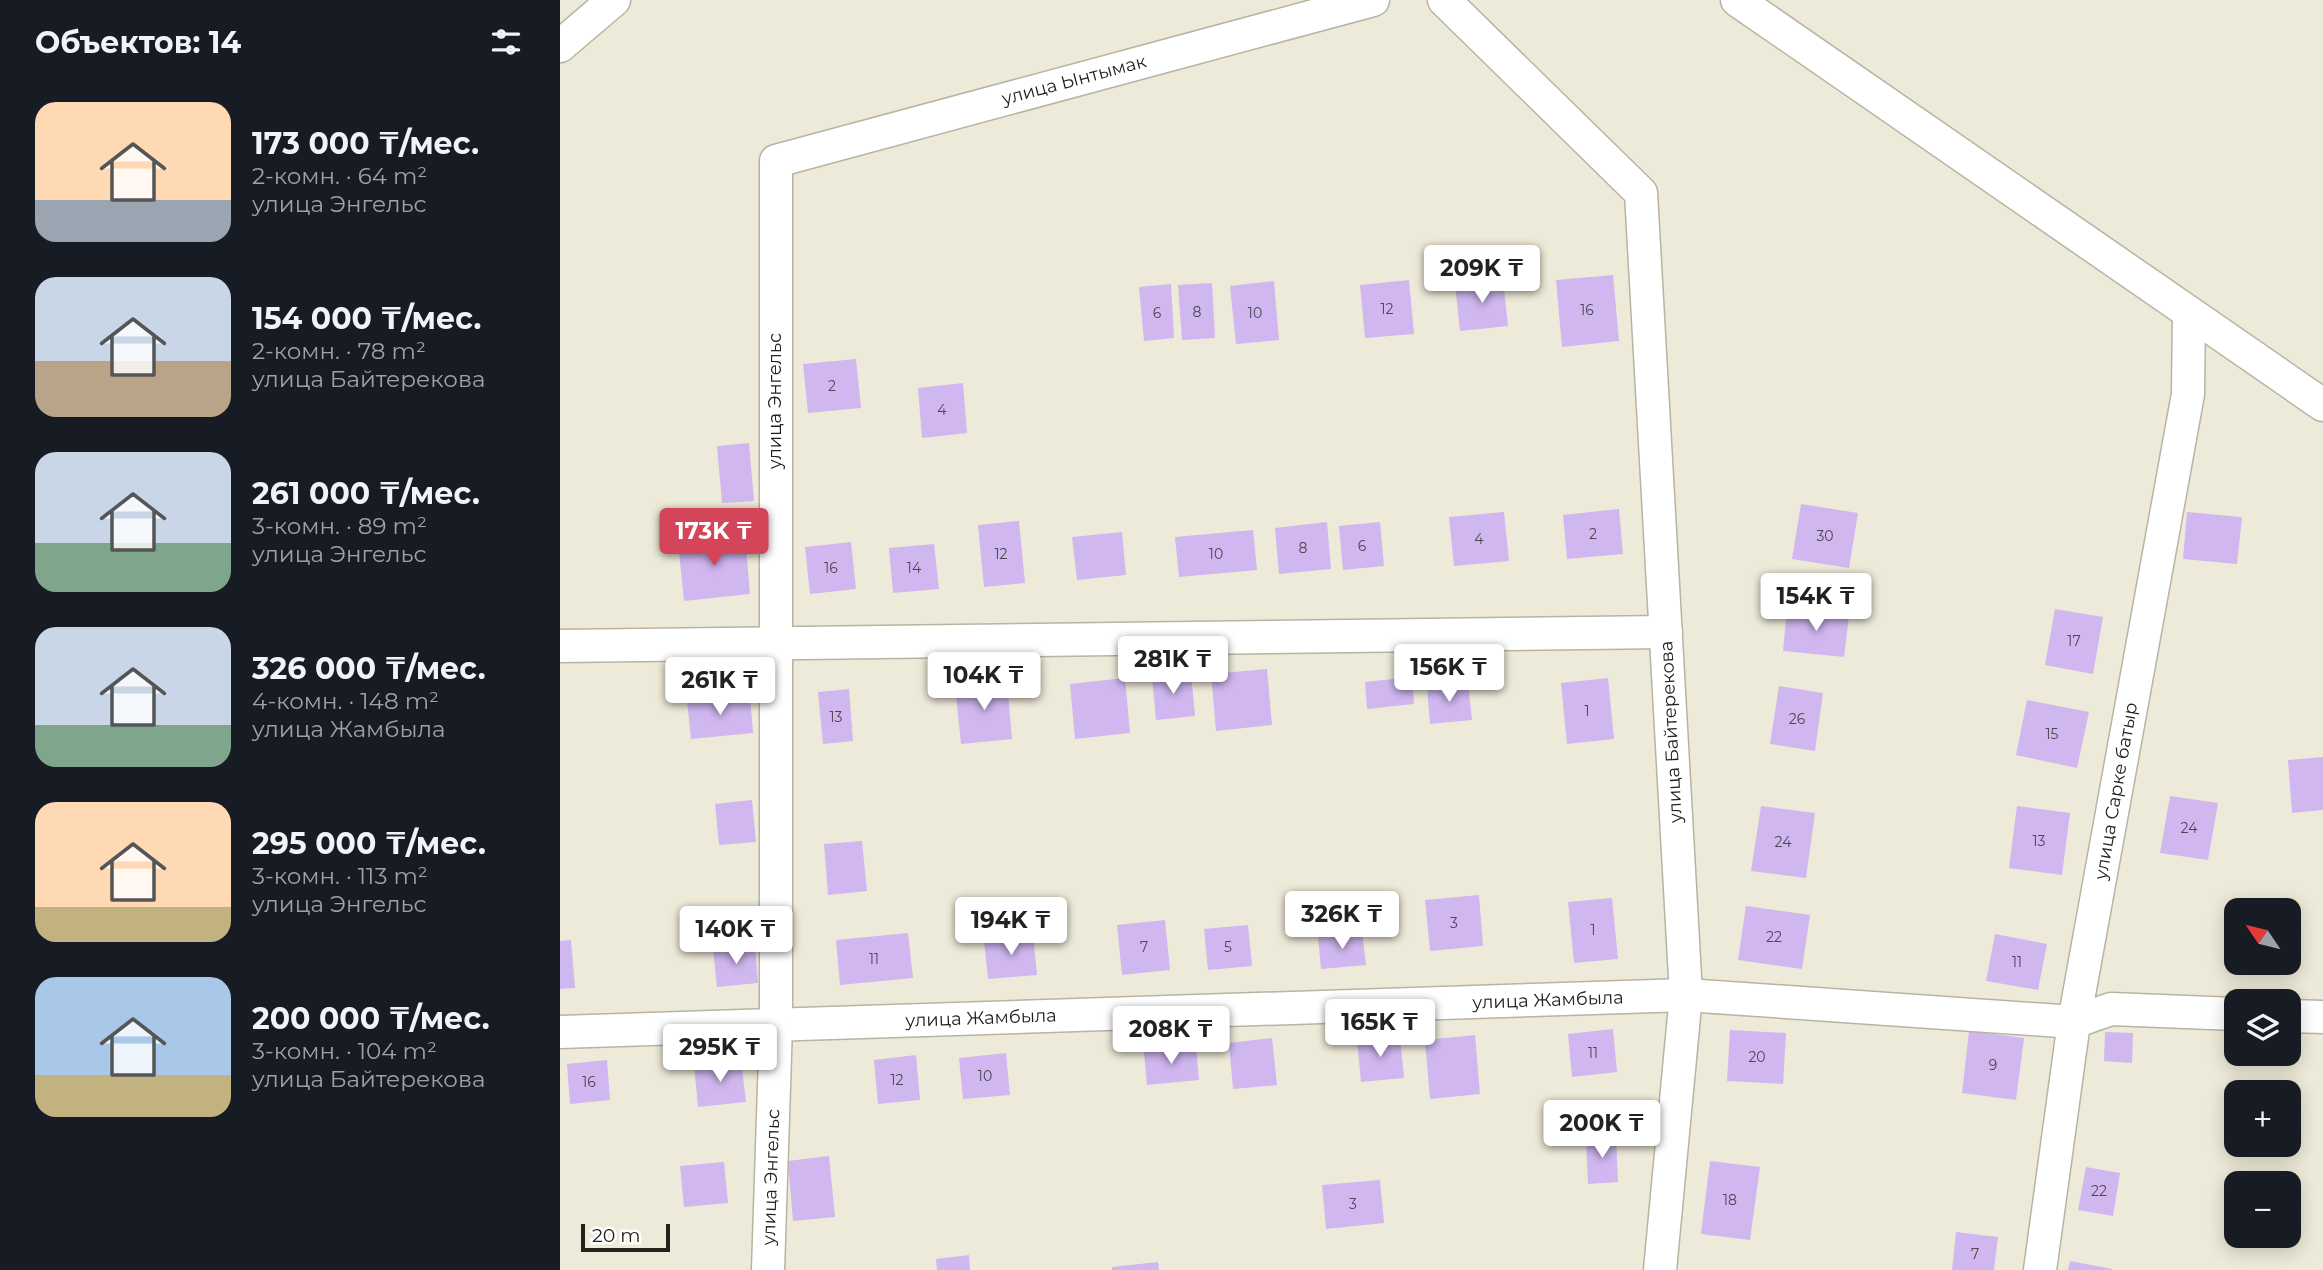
<!DOCTYPE html>
<html lang="ru">
<meta charset="utf-8">
<style>
:root{--surface:#171b24;--page:#242831;--text:#f1f3f6;--muted:#9ea1a6;--accent:#d54559}
body{margin:0;font-family:Montserrat,sans-serif;background:var(--page);color:var(--text);height:100vh;display:flex;flex-direction:column;font-size:26px;white-space:nowrap}
*{box-sizing:border-box;margin:0}
p{font-size:23px;color:var(--muted)}
.icon{flex:none;width:38px;height:38px;fill:none;stroke:currentColor;stroke-width:2;stroke-linecap:round;stroke-linejoin:round}
.map{position:relative;flex:1;overflow:hidden}
.sheet{display:flex;flex-direction:column;background:var(--surface);width:560px}
.sheet>*{flex:none}
.needle{width:46px;rotate:305deg}
.tools{position:absolute;left:1664px;top:898px;display:grid;gap:14px}
.tools a{display:grid;place-items:center;width:77px;height:77px;border-radius:14px;background:var(--surface);box-shadow:0 4px 18px #0003;font-size:35px}
.scale{position:absolute;left:21px;bottom:18px;width:89px;box-sizing:border-box;padding-left:7px;border:4px solid #22211a;border-top:0;font-size:19px;line-height:24px;white-space:nowrap;color:#22211a;-webkit-text-stroke:5px #fff;paint-order:stroke}
.price{position:absolute;translate:-50% -60px;padding:0 16px;border-radius:7px;background:#fff;color:#222;font-size:23px;line-height:46px;filter:drop-shadow(0 2px 4px #0008)}
.price::after{content:'';position:absolute;left:50%;top:42px;width:21px;height:16px;margin-left:-10px;background:inherit;clip-path:polygon(0 0,100% 0,50% 100%)}
.price.on{background:var(--accent);color:#fff}
ul{padding:0;list-style:none}
li{display:flex;align-items:center;gap:21px;height:175px;padding:0 35px}
li span{display:grid;place-items:center;flex:none;width:196px;height:140px;border-radius:21px;color:#555}
li>.icon{margin-inline-start:auto}
span .icon{width:84px;height:84px;fill:#fffc;stroke-width:1}
li b{font-size:30px}
h2{display:flex;justify-content:space-between;align-items:center;height:84px;padding:0 35px;font-size:30px}
main{display:flex;flex:1;min-height:0}
.map>svg:first-child{display:block}
</style>
<main>
<section class="sheet">
<h2>Объектов: 14<svg class="icon" aria-label="filters" viewBox="0 0 24 24"><path d="M4 7h16M4 17h16"/><circle cx="9" cy="7" r="2"/><circle cx="15" cy="17" r="2"/></svg></h2>
<ul>
<li><span style="background:linear-gradient(#ffd9b3 70%,#9aa5b1 0)"><svg class="icon" aria-label="home" viewBox="0 0 24 24"><path d="M3 11l9-7 9 7M6 9v11h12V9"/></svg></span><div><b>173 000 ₸/мес.</b><p>2-комн. · 64 m²</p><p>улица Энгельс</p></div></li>
<li><span style="background:linear-gradient(#c9d6e8 60%,#b9a48a 0)"><svg class="icon" aria-label="home" viewBox="0 0 24 24"><path d="M3 11l9-7 9 7M6 9v11h12V9"/></svg></span><div><b>154 000 ₸/мес.</b><p>2-комн. · 78 m²</p><p>улица Байтерекова</p></div></li>
<li><span style="background:linear-gradient(#c9d6e8 65%,#7fa58c 0)"><svg class="icon" aria-label="home" viewBox="0 0 24 24"><path d="M3 11l9-7 9 7M6 9v11h12V9"/></svg></span><div><b>261 000 ₸/мес.</b><p>3-комн. · 89 m²</p><p>улица Энгельс</p></div></li>
<li><span style="background:linear-gradient(#c9d6e8 70%,#7fa58c 0)"><svg class="icon" aria-label="home" viewBox="0 0 24 24"><path d="M3 11l9-7 9 7M6 9v11h12V9"/></svg></span><div><b>326 000 ₸/мес.</b><p>4-комн. · 148 m²</p><p>улица Жамбыла</p></div></li>
<li><span style="background:linear-gradient(#ffd9b3 75%,#c2b280 0)"><svg class="icon" aria-label="home" viewBox="0 0 24 24"><path d="M3 11l9-7 9 7M6 9v11h12V9"/></svg></span><div><b>295 000 ₸/мес.</b><p>3-комн. · 113 m²</p><p>улица Энгельс</p></div></li>
<li><span style="background:linear-gradient(#a9c7e8 70%,#c2b280 0)"><svg class="icon" aria-label="home" viewBox="0 0 24 24"><path d="M3 11l9-7 9 7M6 9v11h12V9"/></svg></span><div><b>200 000 ₸/мес.</b><p>3-комн. · 104 m²</p><p>улица Байтерекова</p></div></li>
</ul>
</section>
<div class="map">
<svg width="1763" height="1270" viewBox="0 0 1763 1270">
<rect width="100%" height="100%" fill="#eeead9"/>
<!-- building -->
<g fill="#d0b7f0">
<polygon points="1053,275 1059,341 1002,347 996,280"/>
<polygon points="943,279 948,326 900,331 895,284"/>
<polygon points="849,280 854,334 805,338 800,285"/>
<polygon points="714,281 719,340 676,344 670,286"/>
<polygon points="652,283 655,338 622,340 618,285"/>
<polygon points="611,284 614,338 584,341 579,287"/>
<polygon points="296,359 301,408 248,413 243,364"/>
<polygon points="403,383 407,433 362,438 358,388"/>
<polygon points="189,443 194,501 162,503 157,446"/>
<polygon points="1241,504 1298,513 1289,568 1232,559"/>
<polygon points="1059,509 1063,554 1007,559 1003,515"/>
<polygon points="944,512 949,561 894,566 889,517"/>
<polygon points="1627,512 1682,517 1677,564 1623,559"/>
<polygon points="459,521 465,583 424,587 418,525"/>
<polygon points="767,522 771,569 719,574 715,528"/>
<polygon points="820,522 824,566 783,570 779,526"/>
<polygon points="693,530 697,570 619,577 615,537"/>
<polygon points="562,532 566,575 517,580 512,537"/>
<polygon points="185,535 190,594 124,601 118,542"/>
<polygon points="291,542 296,589 250,594 245,547"/>
<polygon points="374,544 379,589 333,593 329,548"/>
<polygon points="1227,609 1289,616 1284,657 1223,651"/>
<polygon points="1495,609 1543,617 1533,674 1485,665"/>
<polygon points="707,669 712,725 656,731 651,674"/>
<polygon points="631,673 635,716 596,720 592,676"/>
<polygon points="852,677 854,704 807,709 805,682"/>
<polygon points="565,678 570,733 515,739 510,684"/>
<polygon points="1048,678 1054,739 1007,744 1001,683"/>
<polygon points="447,681 452,739 401,744 395,686"/>
<polygon points="908,683 912,720 870,724 867,687"/>
<polygon points="1219,686 1263,693 1255,751 1210,744"/>
<polygon points="289,689 293,741 263,744 258,692"/>
<polygon points="190,695 193,733 131,739 127,701"/>
<polygon points="1467,700 1529,712 1517,768 1456,755"/>
<polygon points="1763,757 1763,810 1732,813 1728,760"/>
<polygon points="1610,796 1658,803 1648,860 1600,853"/>
<polygon points="192,800 196,842 159,845 155,804"/>
<polygon points="1201,806 1255,813 1246,878 1191,871"/>
<polygon points="1457,806 1510,813 1502,875 1449,868"/>
<polygon points="302,841 307,891 268,895 264,844"/>
<polygon points="919,895 923,946 870,951 865,900"/>
<polygon points="1052,898 1058,959 1014,963 1008,902"/>
<polygon points="1186,906 1250,915 1242,969 1178,960"/>
<polygon points="605,920 610,970 562,975 557,925"/>
<polygon points="688,925 692,966 648,970 644,929"/>
<polygon points="802,932 806,965 761,969 758,936"/>
<polygon points="348,933 353,978 280,985 276,940"/>
<polygon points="1435,934 1487,944 1478,990 1426,981"/>
<polygon points="473,935 477,975 428,979 424,940"/>
<polygon points="11,940 15,988 0,989 0,941"/>
<polygon points="195,945 198,983 157,987 153,949"/>
<polygon points="1053,1029 1057,1072 1012,1077 1008,1034"/>
<polygon points="1170,1030 1226,1033 1223,1084 1167,1081"/>
<polygon points="1409,1031 1464,1038 1456,1100 1402,1093"/>
<polygon points="1545,1032 1573,1033 1572,1063 1544,1061"/>
<polygon points="915,1035 920,1094 870,1099 865,1040"/>
<polygon points="840,1036 844,1078 801,1082 797,1040"/>
<polygon points="712,1038 717,1085 673,1089 669,1043"/>
<polygon points="636,1047 639,1080 587,1085 584,1052"/>
<polygon points="446,1053 450,1095 403,1099 399,1058"/>
<polygon points="356,1055 360,1100 318,1104 314,1060"/>
<polygon points="47,1060 50,1100 10,1104 7,1064"/>
<polygon points="181,1060 186,1102 138,1107 134,1065"/>
<polygon points="1056,1136 1058,1182 1028,1184 1026,1138"/>
<polygon points="269,1156 275,1217 233,1221 228,1161"/>
<polygon points="1150,1161 1200,1167 1190,1240 1141,1234"/>
<polygon points="164,1162 168,1203 124,1207 120,1166"/>
<polygon points="1526,1167 1560,1173 1553,1216 1518,1210"/>
<polygon points="820,1180 824,1223 766,1229 762,1185"/>
<polygon points="1396,1232 1438,1237 1434,1270 1392,1270"/>
<polygon points="409,1255 410,1270 377,1270 376,1259"/>
<polygon points="1510,1261 1552,1269 1552,1270 1508,1270"/>
<polygon points="598,1262 599,1270 552,1270 552,1267"/>
</g>
<g fill="none" stroke-linecap="round" stroke-linejoin="round">
<defs>
<g id="street">
<polyline points="884,0 1081,193 1126,995 1100,1270"/>
<polyline points="1177,0 1763,405"/>
<polyline points="0,46 54,0"/>
<polyline points="0,646 1106,632"/>
<polyline points="1729,1016 1763,1017"/>
<polyline points="0,1032 1126,995 1514,1022 1551,1009 1676,1014"/>
<polyline points="208,1270 216,1025 216,161 813,0"/>
<polyline points="1480,1270 1514,1022 1628,394 1629,313"/>
</g>
</defs>
<!-- street casing -->
<use href="#street" stroke="#b7b4a3" stroke-width="35"/>
<!-- street -->
<use href="#street" stroke="#fff" stroke-width="32"/>
</g>
<g text-anchor="middle" stroke-width="7" stroke-linejoin="round" paint-order="stroke">
<!-- number labels -->
<g font-size="14" fill="#4e4650">
<text x="827" y="314">12</text>
<text x="1027" y="315">16</text>
<text x="637" y="317">8</text>
<text x="597" y="318">6</text>
<text x="695" y="318">10</text>
<text x="272" y="391">2</text>
<text x="382" y="415">4</text>
<text x="1033" y="539">2</text>
<text x="1265" y="541">30</text>
<text x="919" y="544">4</text>
<text x="802" y="551">6</text>
<text x="743" y="553">8</text>
<text x="441" y="559">12</text>
<text x="656" y="559">10</text>
<text x="271" y="573">16</text>
<text x="354" y="573">14</text>
<text x="1514" y="646">17</text>
<text x="1027" y="716">1</text>
<text x="276" y="722">13</text>
<text x="1237" y="724">26</text>
<text x="1492" y="739">15</text>
<text x="1629" y="833">24</text>
<text x="1479" y="846">13</text>
<text x="1223" y="847">24</text>
<text x="894" y="928">3</text>
<text x="1033" y="935">1</text>
<text x="1214" y="942">22</text>
<text x="584" y="952">7</text>
<text x="668" y="952">5</text>
<text x="314" y="964">11</text>
<text x="1457" y="967">11</text>
<text x="1033" y="1058">11</text>
<text x="1197" y="1062">20</text>
<text x="1433" y="1070">9</text>
<text x="425" y="1081">10</text>
<text x="337" y="1085">12</text>
<text x="29" y="1087">16</text>
<text x="1539" y="1196">22</text>
<text x="1170" y="1205">18</text>
<text x="793" y="1209">3</text>
<text x="1415" y="1259">7</text>
</g>
<!-- street labels -->
<g font-size="18" fill="#22211a" stroke="#fff">
<text transform="translate(514 80) rotate(-15)" y="6">улица Ынтымак</text>
<text transform="translate(215 401) rotate(-90)" y="6">улица Энгельс</text>
<text transform="translate(1111 732) rotate(-93)" y="6">улица Байтерекова</text>
<text transform="translate(1556 791) rotate(-80)" y="6">улица Сарке батыр</text>
<text transform="translate(988 1000) rotate(-2)" y="6">улица Жамбыла</text>
<text transform="translate(421 1018) rotate(-2)" y="6">улица Жамбыла</text>
<text transform="translate(211 1177) rotate(-88)" y="6">улица Энгельс</text>
</g>
</g>
</svg>
<div class="tools">
<a><svg class="needle" viewBox="-14 -14 28 28"><path d="M0-13l5 13h-10z" fill="#e53935"/><path d="M0 13l5-13h-10z" fill="#9ea1a6"/></svg></a>
<a><svg class="icon" aria-label="layers" viewBox="0 0 24 24"><path d="M12 4l9 5-9 5-9-5zM3 14l9 5 9-5"/></svg></a>
<a>+</a>
<a>−</a>
</div>
<div class="scale">20 m</div>
<b class="price" style="left:922px;top:305px">209K ₸</b>
<b class="price on" style="left:154px;top:568px">173K ₸</b>
<b class="price" style="left:1256px;top:633px">154K ₸</b>
<b class="price" style="left:613px;top:696px">281K ₸</b>
<b class="price" style="left:889px;top:704px">156K ₸</b>
<b class="price" style="left:424px;top:712px">104K ₸</b>
<b class="price" style="left:160px;top:717px">261K ₸</b>
<b class="price" style="left:782px;top:951px">326K ₸</b>
<b class="price" style="left:451px;top:957px">194K ₸</b>
<b class="price" style="left:176px;top:966px">140K ₸</b>
<b class="price" style="left:820px;top:1059px">165K ₸</b>
<b class="price" style="left:611px;top:1066px">208K ₸</b>
<b class="price" style="left:160px;top:1084px">295K ₸</b>
<b class="price" style="left:1042px;top:1160px">200K ₸</b>
</div>
</main>
